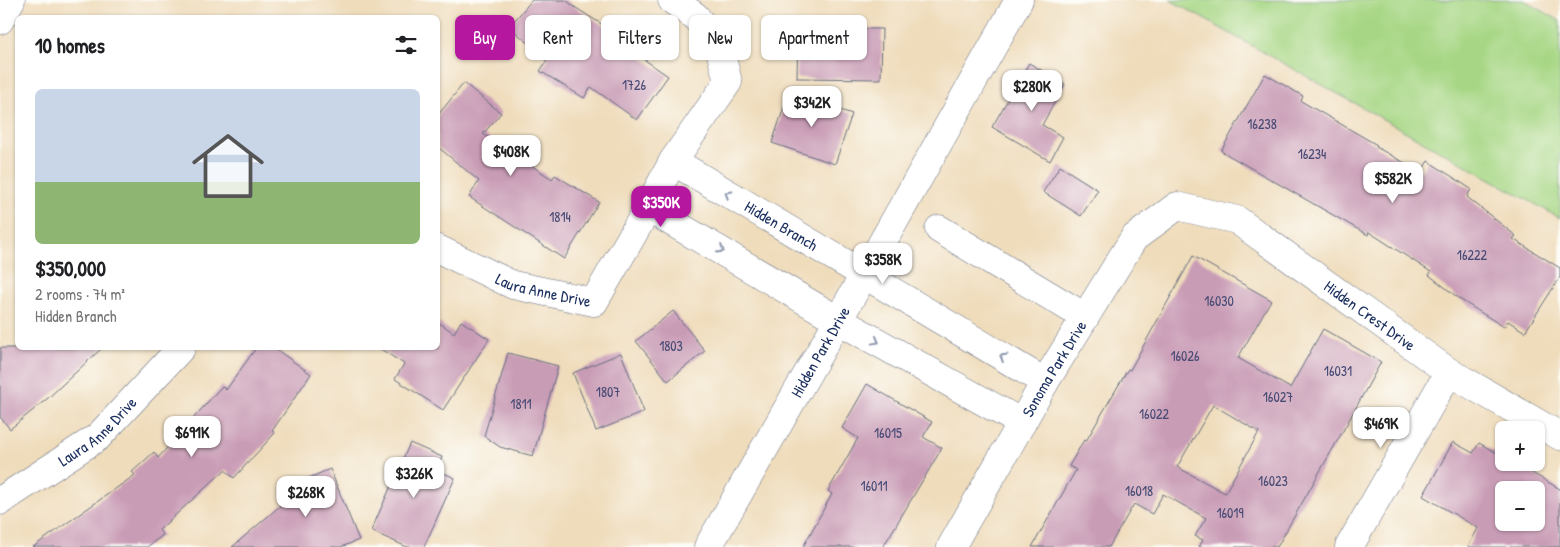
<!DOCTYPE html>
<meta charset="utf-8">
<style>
:root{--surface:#fff;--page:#f6f6f6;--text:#202124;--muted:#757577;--accent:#b5179e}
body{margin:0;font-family:"Patrick Hand",sans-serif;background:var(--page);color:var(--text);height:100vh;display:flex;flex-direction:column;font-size:19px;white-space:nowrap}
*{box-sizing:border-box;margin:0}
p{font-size:16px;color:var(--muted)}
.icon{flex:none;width:28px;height:28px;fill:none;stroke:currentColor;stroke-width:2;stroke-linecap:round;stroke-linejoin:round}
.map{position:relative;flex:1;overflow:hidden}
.side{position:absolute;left:15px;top:15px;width:425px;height:335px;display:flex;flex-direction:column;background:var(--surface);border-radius:8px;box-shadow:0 1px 4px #0004}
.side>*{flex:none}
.banner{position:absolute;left:455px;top:15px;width:475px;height:45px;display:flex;gap:10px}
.buttons{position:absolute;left:1495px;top:421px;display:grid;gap:10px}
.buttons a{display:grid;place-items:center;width:50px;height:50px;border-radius:8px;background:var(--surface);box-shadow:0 1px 4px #0004;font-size:25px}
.price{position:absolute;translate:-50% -42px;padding:0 11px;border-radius:10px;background:#fff;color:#222;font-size:16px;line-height:32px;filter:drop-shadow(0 1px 2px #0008)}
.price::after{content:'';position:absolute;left:50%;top:30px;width:15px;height:11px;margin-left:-8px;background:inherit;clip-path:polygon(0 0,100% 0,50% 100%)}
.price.current{background:var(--accent);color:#fff}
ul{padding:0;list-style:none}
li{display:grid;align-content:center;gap:10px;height:265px;padding:0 20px}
li span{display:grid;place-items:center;height:155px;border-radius:8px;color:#555}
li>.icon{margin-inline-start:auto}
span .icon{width:90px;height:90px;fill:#fffc;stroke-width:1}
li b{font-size:21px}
h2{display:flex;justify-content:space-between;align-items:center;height:60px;padding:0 20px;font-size:21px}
.tag{padding:0 18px;border-radius:8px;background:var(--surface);box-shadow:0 1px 4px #0004;font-size:18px;line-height:45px}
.tag.current{background:var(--accent);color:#fff}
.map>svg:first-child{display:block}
</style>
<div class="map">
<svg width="1560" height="547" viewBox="0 0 1560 547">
<rect width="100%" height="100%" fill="#fdfcf7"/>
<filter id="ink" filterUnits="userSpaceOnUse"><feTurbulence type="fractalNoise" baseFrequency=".02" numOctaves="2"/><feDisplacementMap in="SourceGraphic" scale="10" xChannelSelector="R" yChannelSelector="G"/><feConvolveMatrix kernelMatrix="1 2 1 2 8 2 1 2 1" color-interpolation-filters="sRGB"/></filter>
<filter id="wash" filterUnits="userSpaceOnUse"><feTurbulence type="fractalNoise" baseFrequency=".0096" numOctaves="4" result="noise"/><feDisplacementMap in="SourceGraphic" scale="20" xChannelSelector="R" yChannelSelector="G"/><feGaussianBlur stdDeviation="1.12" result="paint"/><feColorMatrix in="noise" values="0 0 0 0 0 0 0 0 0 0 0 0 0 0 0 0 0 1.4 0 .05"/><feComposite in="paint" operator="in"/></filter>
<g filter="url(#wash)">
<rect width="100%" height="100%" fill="#efdcbb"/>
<!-- green -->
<polygon fill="#a7d785" stroke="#618372" points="1170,0 1524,0 1560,21 1560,218"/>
<g id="blocks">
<!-- building -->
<g fill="#c99cb6" fill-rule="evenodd">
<polygon points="532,0 566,0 576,8 622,37 619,42 668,76 637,120 591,87 584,98 540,71 548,59 509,27"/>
<polygon points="798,28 882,29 881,79 797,78"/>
<polygon points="1029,63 1065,84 1042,125 1063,137 1050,161 992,127"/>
<polygon points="1265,74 1303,96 1301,101 1377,145 1376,147 1421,172 1428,161 1471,189 1467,197 1516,236 1513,239 1560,268 1560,277 1525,332 1508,321 1504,327 1461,300 1429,275 1431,272 1369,232 1368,235 1221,151"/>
<polygon points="464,83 501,113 483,134 552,179 555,175 599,202 564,259 469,197 479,181 438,147 438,115"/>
<polygon points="789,92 852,114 835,164 772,143"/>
<polygon points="1060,166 1098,190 1081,216 1043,192"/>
<path d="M 1193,256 L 1271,300 L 1238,358 L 1290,388 L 1323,329 L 1381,362 L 1348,422 L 1277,547 L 1199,547 L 1203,540 L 1195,536 L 1206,518 L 1163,494 L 1152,514 L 1134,504 L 1109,547 L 1032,547 L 1076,470 L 1069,466 L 1084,440 L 1086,441 L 1128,369 L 1130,370 ZM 1213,405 L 1259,432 L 1225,493 L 1177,467 Z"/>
<polygon points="673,311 705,351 668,381 636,341"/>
<polygon points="461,321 489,339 443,410 395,379 404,364 379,348 438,348 438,322 454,333"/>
<polygon points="0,348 102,348 48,398 10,429 0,417"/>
<polygon points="256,348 274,348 311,374 272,431 275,433 234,478 225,470 159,530 163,535 147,547 33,547 135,475 132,472 154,452 158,458 222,386 226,390"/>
<polygon points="508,353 558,366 533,456 500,447 484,436"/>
<polygon points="621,353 644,412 596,431 573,373"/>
<polygon points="867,384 932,422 923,437 942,448 883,547 803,547 832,494 828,491 858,438 842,428"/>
<path d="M 1453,442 L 1473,453 L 1479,443 L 1504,457 L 1504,462 L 1515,463 L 1560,489 L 1560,547 L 1468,547 L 1478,528 L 1423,496 ZM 1504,490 L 1536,490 L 1536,522 L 1504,522 Z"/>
<polygon points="410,443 442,457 437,470 455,478 424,547 407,547 371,531"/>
<polygon points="330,469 359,540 341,547 232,547 287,500 283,489"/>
</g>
</g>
</g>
<g filter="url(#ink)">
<use href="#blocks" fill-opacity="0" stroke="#656c7f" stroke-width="1"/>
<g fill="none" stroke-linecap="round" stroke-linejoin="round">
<defs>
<g id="minor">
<polyline points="0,20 11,0"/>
<path id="s1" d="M 673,161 L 1045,382"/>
<polyline points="648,208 838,320 1022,423"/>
<polyline points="939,229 1085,317"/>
<path id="s2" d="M 438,249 L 513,285 L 594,302 L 648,208 L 673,161 L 728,82 L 719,46 L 695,16 L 672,0"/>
<path id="s3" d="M 0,501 L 98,437 L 181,348"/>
<path id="s4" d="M 708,547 L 864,275 L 1019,0"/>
<path id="s5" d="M 951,547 L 1045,382 L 1134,238 L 1177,206 L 1237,220 L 1449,372 L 1560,436"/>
<polyline points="1349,547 1449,372"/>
</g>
</defs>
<!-- minor casing -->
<use href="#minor" stroke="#656c7f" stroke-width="29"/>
<!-- minor -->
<use href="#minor" stroke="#fff" stroke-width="28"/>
</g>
<!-- one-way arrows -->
<defs><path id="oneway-chevron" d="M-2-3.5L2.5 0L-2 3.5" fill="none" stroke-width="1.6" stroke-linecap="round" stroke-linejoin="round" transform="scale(1.25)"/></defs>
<g stroke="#8d97ae">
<use href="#oneway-chevron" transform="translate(728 194) rotate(-149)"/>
<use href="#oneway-chevron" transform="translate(721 250) rotate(31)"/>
<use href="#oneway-chevron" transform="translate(876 341) rotate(29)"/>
<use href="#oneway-chevron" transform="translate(1003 357) rotate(-149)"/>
</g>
</g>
<g text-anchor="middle" stroke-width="4" stroke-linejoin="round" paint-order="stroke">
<!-- number labels -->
<g font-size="14" fill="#464a74">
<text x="634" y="90">1726</text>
<text x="1262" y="129">16238</text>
<text x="1312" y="159">16234</text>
<text x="560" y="222">1814</text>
<text x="1472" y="260">16222</text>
<text x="1219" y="306">16030</text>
<text x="671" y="351">1803</text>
<text x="1185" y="361">16026</text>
<text x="1338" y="376">16031</text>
<text x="608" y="397">1807</text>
<text x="1278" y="402">16027</text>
<text x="521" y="409">1811</text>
<text x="1154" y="419">16022</text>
<text x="888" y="438">16015</text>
<text x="1273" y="486">16023</text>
<text x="874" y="491">16011</text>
<text x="1139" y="496">16018</text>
<text x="1230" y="518">16019</text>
</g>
<!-- street labels -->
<g font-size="16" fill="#1b2f5e" stroke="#fdfcf7">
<text dy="6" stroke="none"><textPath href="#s1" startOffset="126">Hidden Branch</textPath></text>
<text dy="6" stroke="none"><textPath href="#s2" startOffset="114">Laura Anne Drive</textPath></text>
<text dy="6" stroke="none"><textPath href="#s5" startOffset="638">Hidden Crest Drive</textPath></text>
<text dy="6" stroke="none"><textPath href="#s4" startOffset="225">Hidden Park Drive</textPath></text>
<text dy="6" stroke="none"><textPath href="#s5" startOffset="206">Sonoma Park Drive</textPath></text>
<text dy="6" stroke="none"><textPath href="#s3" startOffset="120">Laura Anne Drive</textPath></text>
</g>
</g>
</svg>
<div class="buttons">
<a>+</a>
<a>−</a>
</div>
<b class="price" style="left:1032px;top:112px">$280K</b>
<b class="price" style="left:812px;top:128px">$342K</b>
<b class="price" style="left:511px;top:177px">$408K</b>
<b class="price" style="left:1393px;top:204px">$582K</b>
<b class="price current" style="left:661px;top:228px">$350K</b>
<b class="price" style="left:883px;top:285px">$358K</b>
<b class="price" style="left:1381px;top:449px">$469K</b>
<b class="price" style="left:192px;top:458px">$691K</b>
<b class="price" style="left:414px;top:499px">$326K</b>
<b class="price" style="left:306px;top:518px">$268K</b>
<div class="banner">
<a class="tag current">Buy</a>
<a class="tag">Rent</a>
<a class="tag">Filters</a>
<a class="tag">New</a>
<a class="tag">Apartment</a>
</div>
<section class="side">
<h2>10 homes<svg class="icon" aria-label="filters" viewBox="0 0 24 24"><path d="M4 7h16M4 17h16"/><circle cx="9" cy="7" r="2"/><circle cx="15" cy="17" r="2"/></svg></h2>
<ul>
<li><span style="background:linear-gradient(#c9d6e8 60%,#8fb573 0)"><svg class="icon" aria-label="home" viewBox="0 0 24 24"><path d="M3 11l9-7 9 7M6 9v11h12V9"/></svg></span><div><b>$350,000</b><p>2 rooms · 74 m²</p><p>Hidden Branch</p></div></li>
</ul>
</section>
</div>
